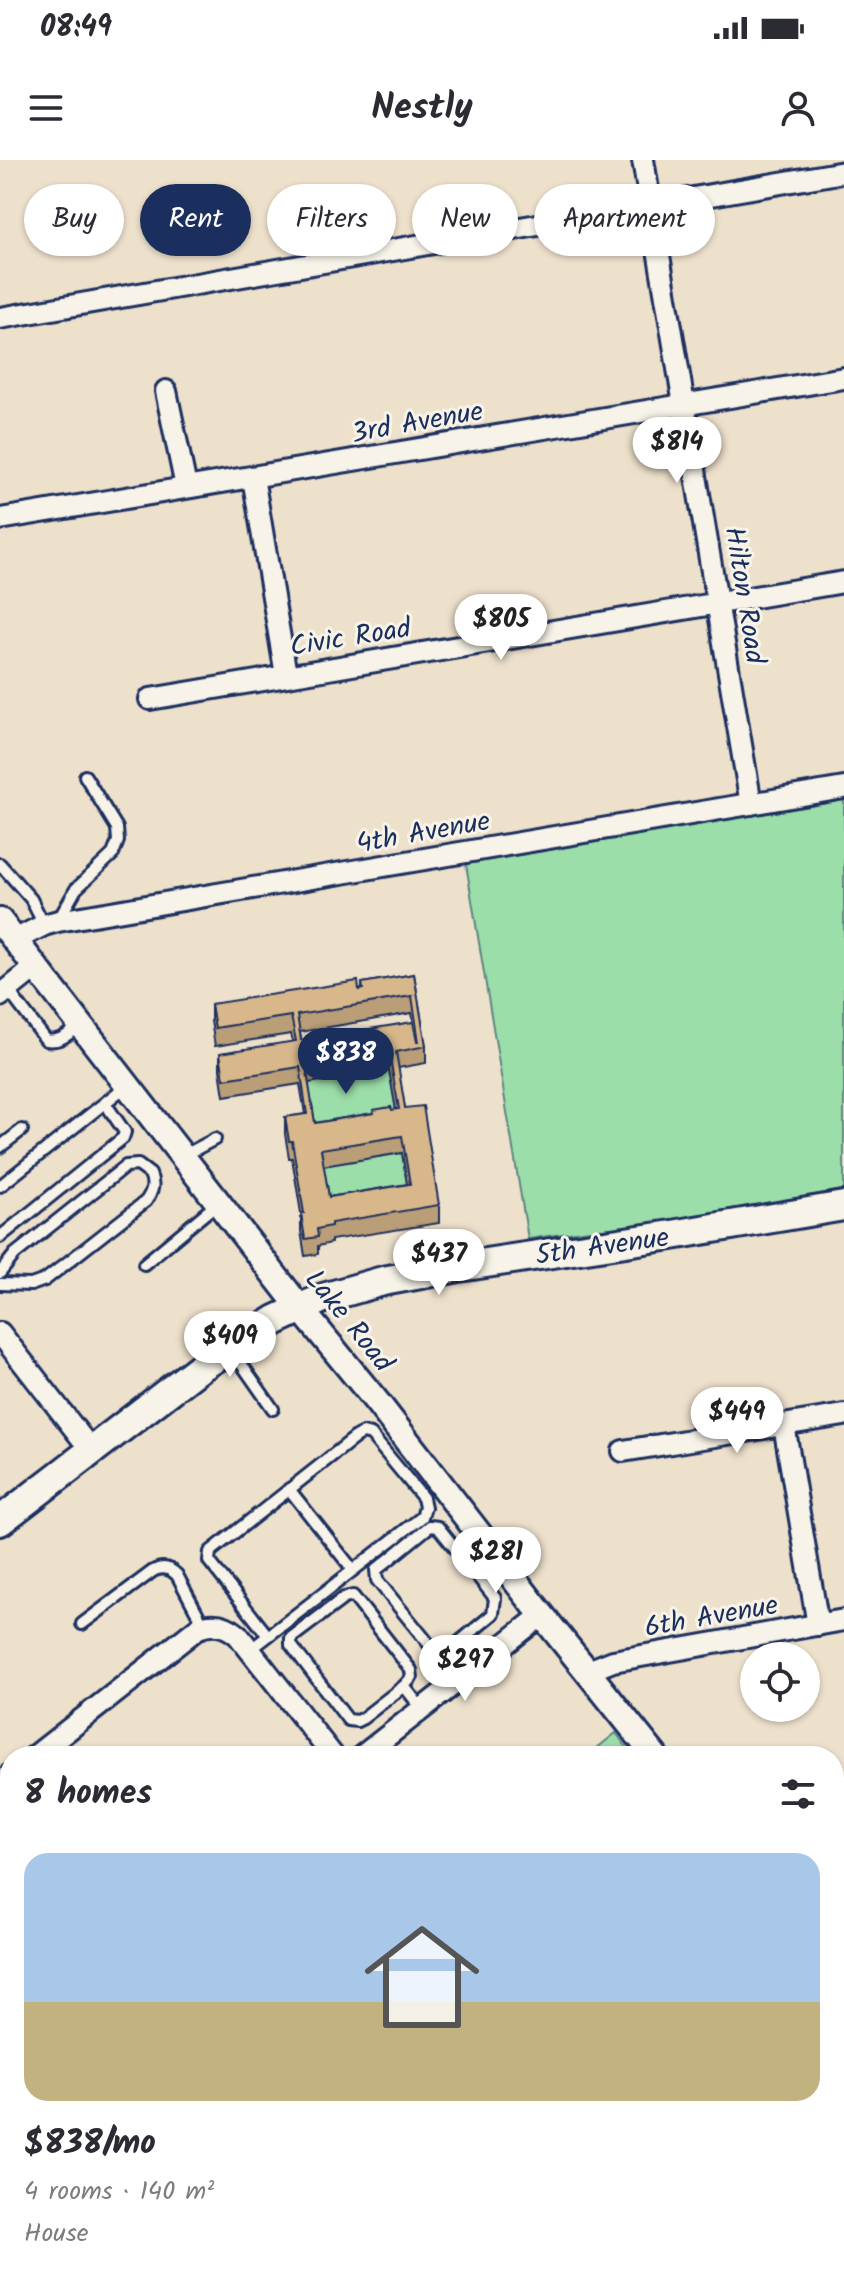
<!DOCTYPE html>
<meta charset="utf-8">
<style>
:root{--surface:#fff;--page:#f2f2f3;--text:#2b2b33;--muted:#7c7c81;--line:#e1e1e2;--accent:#1b2f5e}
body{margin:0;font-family:Kalam,sans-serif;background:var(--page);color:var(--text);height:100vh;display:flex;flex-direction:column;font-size:30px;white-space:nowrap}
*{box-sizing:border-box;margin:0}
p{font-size:26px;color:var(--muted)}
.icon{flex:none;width:44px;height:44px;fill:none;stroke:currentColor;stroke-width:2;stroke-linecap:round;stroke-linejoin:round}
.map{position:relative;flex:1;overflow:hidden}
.side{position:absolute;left:0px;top:1586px;width:844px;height:538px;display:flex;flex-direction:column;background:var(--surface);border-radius:32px 32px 0 0;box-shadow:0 2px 6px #0004}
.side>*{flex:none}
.top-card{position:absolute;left:24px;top:24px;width:796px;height:72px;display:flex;gap:16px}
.tools{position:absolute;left:740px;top:1482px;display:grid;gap:16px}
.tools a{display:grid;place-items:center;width:80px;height:80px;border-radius:50%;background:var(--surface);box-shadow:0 2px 6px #0004;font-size:40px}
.price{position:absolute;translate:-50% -68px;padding:0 18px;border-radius:28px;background:#fff;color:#222;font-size:26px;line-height:52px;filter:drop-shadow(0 2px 4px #0008)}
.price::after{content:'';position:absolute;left:50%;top:48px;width:24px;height:18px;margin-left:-12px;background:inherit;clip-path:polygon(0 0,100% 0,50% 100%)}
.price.on{background:var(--accent);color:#fff}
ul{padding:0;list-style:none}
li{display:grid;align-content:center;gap:16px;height:424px;padding:0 24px}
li+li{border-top:2px solid var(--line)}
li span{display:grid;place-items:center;height:248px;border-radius:24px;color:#555}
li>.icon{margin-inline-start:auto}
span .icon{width:144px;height:144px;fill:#fffc;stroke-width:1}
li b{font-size:34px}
h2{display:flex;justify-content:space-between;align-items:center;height:96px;padding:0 24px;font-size:34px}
.pill{padding:0 28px;border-radius:36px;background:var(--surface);box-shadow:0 2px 6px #0004;font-size:28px;line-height:72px}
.pill.on{background:var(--accent);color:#fff}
.status{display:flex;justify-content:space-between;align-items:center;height:56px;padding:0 40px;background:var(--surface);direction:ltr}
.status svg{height:22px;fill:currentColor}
header{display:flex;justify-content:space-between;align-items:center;height:104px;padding:0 24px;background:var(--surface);font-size:36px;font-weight:600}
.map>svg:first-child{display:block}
</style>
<div class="status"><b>08:49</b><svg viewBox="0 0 49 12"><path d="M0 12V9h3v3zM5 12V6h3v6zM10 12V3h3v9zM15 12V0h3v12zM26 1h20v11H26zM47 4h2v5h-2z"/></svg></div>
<header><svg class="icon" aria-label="menu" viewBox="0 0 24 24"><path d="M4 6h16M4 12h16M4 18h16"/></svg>Nestly<svg class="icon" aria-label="person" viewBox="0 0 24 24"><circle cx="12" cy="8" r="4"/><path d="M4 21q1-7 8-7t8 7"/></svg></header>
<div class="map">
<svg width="844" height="2123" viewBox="0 0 844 2123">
<rect width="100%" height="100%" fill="#eee1cc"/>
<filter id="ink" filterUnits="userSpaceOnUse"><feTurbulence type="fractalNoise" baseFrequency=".0125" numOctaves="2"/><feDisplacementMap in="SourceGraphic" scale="16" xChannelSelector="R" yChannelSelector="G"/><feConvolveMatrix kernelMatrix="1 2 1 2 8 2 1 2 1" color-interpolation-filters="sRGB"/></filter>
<g filter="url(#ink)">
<!-- green -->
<g fill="#9cdea9" stroke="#5c8684" stroke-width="2">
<polygon points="844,640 844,1030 626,1067 589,1070 528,1079 466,704"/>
<polygon points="389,910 399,966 315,980 306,923"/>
<polygon points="402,993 410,1041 329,1054 321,1006"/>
<polygon points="616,1573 633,1596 587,1596"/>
<polygon points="10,1890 10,2114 344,2114 333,2123 0,2123 0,1897"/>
</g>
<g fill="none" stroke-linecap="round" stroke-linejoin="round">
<defs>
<g id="service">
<polyline points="0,704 31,739 44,765"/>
<polyline points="59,759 76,729 113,694 118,681 117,668 85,616"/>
<path d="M 8,830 L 46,880 C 59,883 69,874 79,866"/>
<polyline points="0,987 22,970"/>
<polyline points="183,996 215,979"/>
<polyline points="0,1026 126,926"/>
<polyline points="0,1077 123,978 125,972 105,943"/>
<polyline points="144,1104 219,1042"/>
<path d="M 0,1113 L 15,1094 L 126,1006 L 138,1005 L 150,1014 C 155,1025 152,1032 146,1041 L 45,1120 L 31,1125 L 0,1124"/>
<polyline points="231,1189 273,1249"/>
<polyline points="289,1329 353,1410"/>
<path d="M 82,1464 L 153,1411 C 162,1406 170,1408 177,1415 L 204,1466"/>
<polyline points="250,1490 422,1357 425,1347 423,1338 371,1275 363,1273 357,1276 210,1392 209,1401 268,1476"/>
<polyline points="440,1498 493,1454 495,1438 438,1367 430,1366 376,1410 377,1420 458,1520"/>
<polyline points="404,1526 412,1517 411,1510 353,1436 344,1438 291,1478 291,1485 348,1560 357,1561 363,1558 404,1526 422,1549"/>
<polyline points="834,1754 844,1751"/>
<polyline points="484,2114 491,2123"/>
</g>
<g id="minor">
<polyline points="643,0 751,644"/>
<polyline points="0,158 844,12"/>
<polyline points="166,231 186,327"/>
<polyline points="253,317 286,515"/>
<polyline points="0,359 844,218"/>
<polyline points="150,539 844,422"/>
<polyline points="15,780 44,765 58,761 844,628"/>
<polyline points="0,836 36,807"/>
<polyline points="0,1173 91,1290"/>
<polyline points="784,1265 818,1465"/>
<polyline points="623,1291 844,1255"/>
<polyline points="588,1511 613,1501 844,1460"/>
<path d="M 35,1596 L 198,1468 C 213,1462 225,1464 238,1475 L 333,1596"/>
<polyline points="362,1596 542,1455"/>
<polyline points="0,1623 10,1615"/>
<polyline points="0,1880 10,1872"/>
<polyline points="737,2114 744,2123"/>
<polyline points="347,2123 358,2114"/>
<polyline points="675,2123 687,2114"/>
</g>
<g id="tertiary">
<polyline points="0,761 300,1148 377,1242 542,1455 655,1596"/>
<polyline points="834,1828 844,1841"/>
</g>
<polyline id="secondary" points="0,1361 202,1206 276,1160 323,1138 383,1121 459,1107 672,1075 844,1046"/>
</defs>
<!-- service casing -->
<use href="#service" stroke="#1b2f5e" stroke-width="16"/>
<!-- minor casing -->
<use href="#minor" stroke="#1b2f5e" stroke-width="26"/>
<!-- tertiary casing -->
<use href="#tertiary" stroke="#1b2f5e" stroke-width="30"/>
<!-- secondary casing -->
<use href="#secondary" stroke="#1b2f5e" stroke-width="34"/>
<!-- service -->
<use href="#service" stroke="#f7f3e8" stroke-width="10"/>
<!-- minor -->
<use href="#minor" stroke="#f7f3e8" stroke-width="20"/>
<!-- tertiary -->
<use href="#tertiary" stroke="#f7f3e8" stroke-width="24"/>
<!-- secondary -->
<use href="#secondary" stroke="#f7f3e8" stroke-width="28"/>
</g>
<!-- wall -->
<path fill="#ba9e78" stroke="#1b2f5e" stroke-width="2" fill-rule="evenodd" d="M 414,814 L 426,886 L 426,903 L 398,908 L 405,948 L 439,1045 L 439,1063 L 331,1080 L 331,1083 L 318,1086 L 318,1094 L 305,1096 L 301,1071 L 301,1053 L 292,998 L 289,998 L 285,974 L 285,957 L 305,954 L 300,924 L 224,936 L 220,910 L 220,893 L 293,882 L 291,874 L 215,886 L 211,861 L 211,844 L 359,830 L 362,829 L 362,823 ZM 412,853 L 417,882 L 301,880 L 300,872 ZM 389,910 L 396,950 L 373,950 L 373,953 L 315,963 L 308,923 ZM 402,993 L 407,1024 L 329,1037 L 323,1006 Z"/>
<!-- building -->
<path fill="#d8b88b" stroke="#1b2f5e" stroke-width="2" fill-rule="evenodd" d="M 414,814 L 426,886 L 396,892 L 405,948 L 423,946 L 439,1045 L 331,1063 L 331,1066 L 317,1069 L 318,1077 L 305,1079 L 301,1053 L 304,1053 L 292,981 L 289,981 L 285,957 L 307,954 L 300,907 L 224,919 L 220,893 L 296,881 L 291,856 L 215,868 L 211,844 L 358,821 L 359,830 L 363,829 L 362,823 ZM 412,836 L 419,882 L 417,882 L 413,862 L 301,880 L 297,855 ZM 389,893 L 399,949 L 392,950 L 391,947 L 373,950 L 374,953 L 315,963 L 306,906 ZM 402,976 L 410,1024 L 329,1037 L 321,989 Z"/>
</g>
<g text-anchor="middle" stroke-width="6" stroke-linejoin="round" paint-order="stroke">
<!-- street labels -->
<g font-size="28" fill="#1b2f5e" stroke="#f7f3e8">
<text transform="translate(417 261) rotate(-10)" y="10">3rd Avenue</text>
<text transform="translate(746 435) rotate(81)" y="10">Hilton Road</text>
<text transform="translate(350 476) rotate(-9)" y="10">Civic Road</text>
<text transform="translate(423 671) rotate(-10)" y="10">4th Avenue</text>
<text transform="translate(602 1085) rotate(-8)" y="10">5th Avenue</text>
<text transform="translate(350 1160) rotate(51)" y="10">Lake Road</text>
<text transform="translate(711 1455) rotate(-10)" y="10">6th Avenue</text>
</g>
</g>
</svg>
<div class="tools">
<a><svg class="icon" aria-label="locate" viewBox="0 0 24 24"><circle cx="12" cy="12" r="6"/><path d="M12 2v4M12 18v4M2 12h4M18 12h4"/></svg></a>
</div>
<b class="price" style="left:677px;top:325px">$814</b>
<b class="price" style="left:501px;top:502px">$805</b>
<b class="price on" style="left:346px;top:936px">$838</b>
<b class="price" style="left:439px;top:1137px">$437</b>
<b class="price" style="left:230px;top:1219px">$409</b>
<b class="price" style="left:737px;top:1295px">$449</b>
<b class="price" style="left:496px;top:1435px">$281</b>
<b class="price" style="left:465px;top:1543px">$297</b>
<div class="top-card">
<a class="pill">Buy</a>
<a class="pill on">Rent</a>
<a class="pill">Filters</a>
<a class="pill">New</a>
<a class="pill">Apartment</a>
</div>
<section class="side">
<h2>8 homes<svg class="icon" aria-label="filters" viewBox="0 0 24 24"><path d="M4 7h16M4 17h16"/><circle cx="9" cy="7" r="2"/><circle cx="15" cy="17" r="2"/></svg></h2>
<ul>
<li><span style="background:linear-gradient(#a9c7e8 60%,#c2b280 0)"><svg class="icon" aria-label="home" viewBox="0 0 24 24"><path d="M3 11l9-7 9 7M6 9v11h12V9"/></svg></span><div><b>$838/mo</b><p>4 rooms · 140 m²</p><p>House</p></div></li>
</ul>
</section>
</div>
